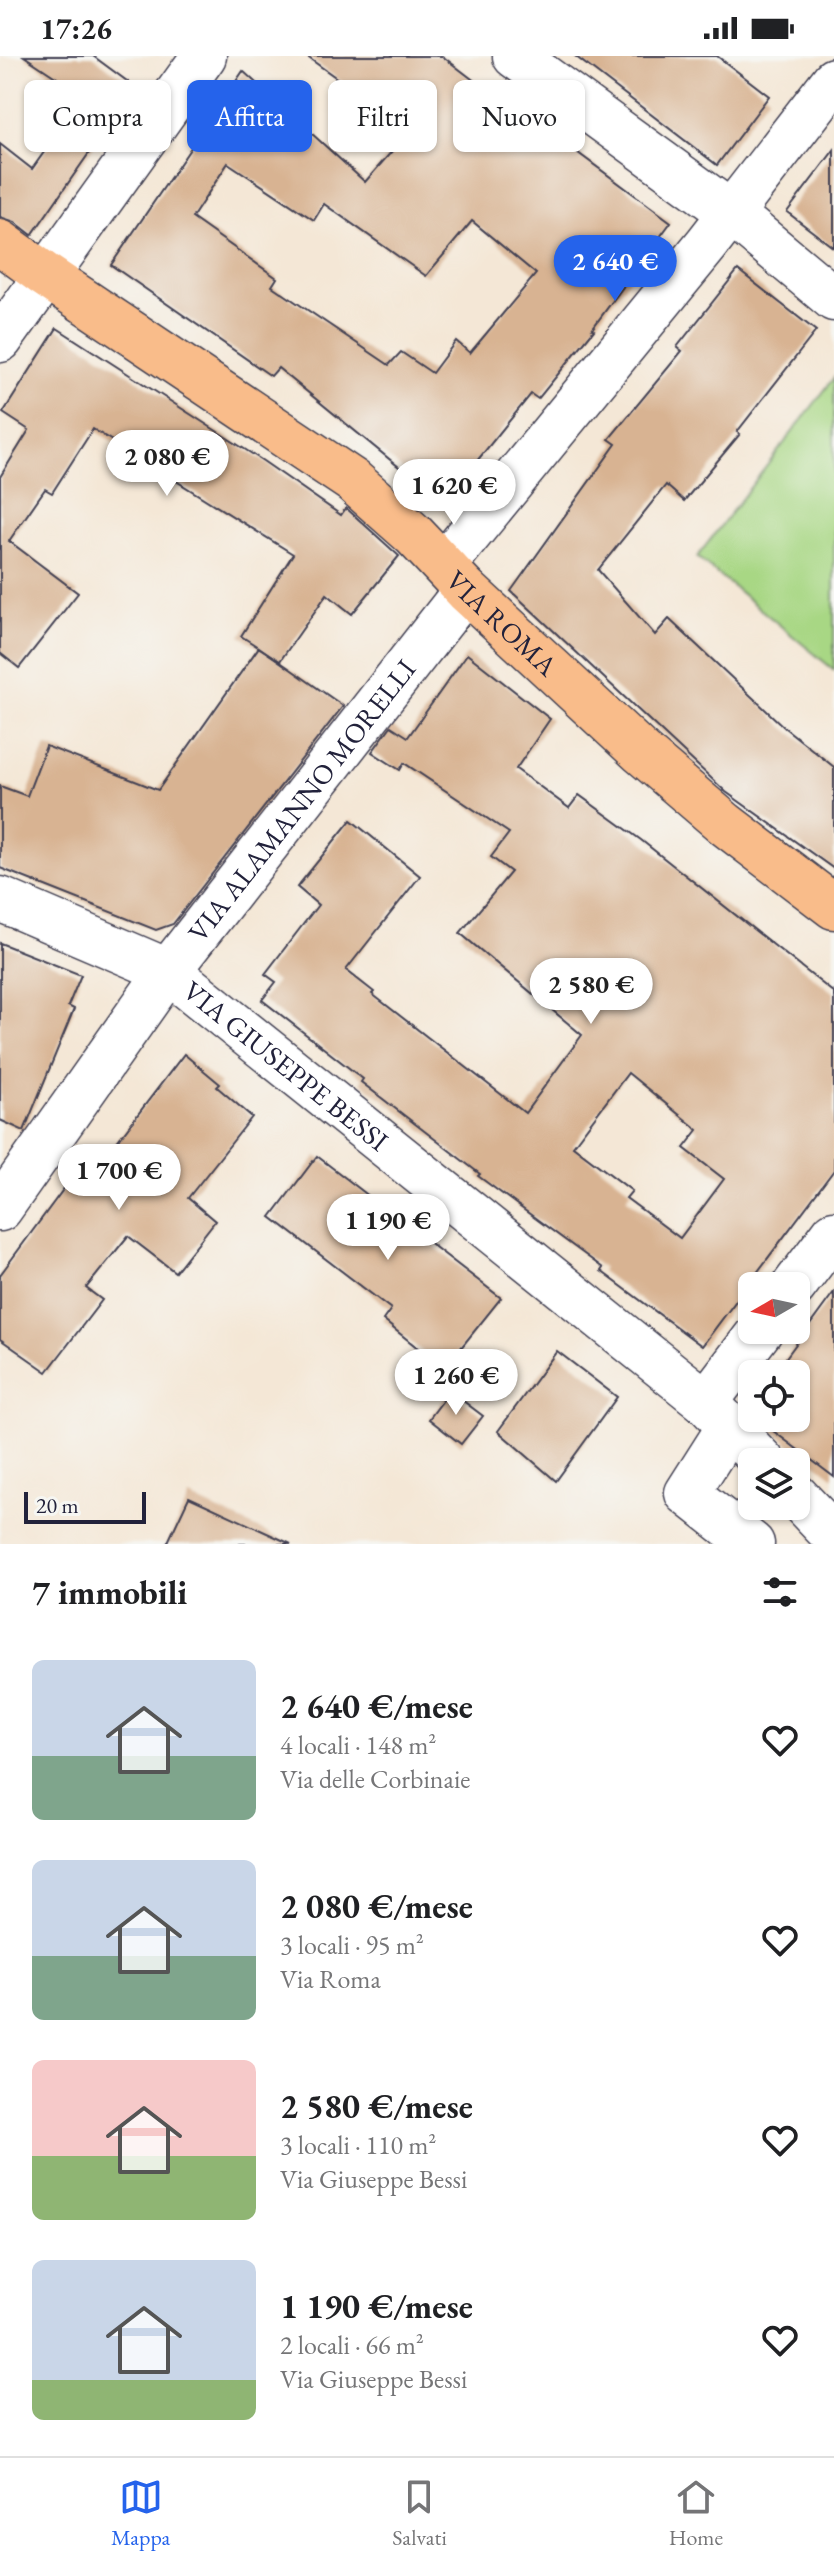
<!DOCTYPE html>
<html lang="it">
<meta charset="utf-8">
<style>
:root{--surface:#fff;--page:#f6f6f6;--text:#202124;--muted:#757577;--line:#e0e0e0;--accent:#2563eb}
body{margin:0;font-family:"EB Garamond",serif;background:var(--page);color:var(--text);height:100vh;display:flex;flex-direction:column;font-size:30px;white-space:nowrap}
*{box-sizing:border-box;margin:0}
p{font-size:26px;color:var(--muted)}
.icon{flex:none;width:44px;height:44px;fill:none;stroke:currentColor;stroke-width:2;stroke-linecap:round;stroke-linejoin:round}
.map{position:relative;height:1488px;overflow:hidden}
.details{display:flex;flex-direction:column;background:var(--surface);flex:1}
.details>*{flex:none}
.banner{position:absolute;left:24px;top:24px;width:786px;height:72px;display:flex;gap:16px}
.needle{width:52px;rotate:261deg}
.tools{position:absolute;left:738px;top:1216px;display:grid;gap:16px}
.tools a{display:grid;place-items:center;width:72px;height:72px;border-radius:12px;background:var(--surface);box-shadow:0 2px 6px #0004;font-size:40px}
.scale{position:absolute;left:24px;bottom:20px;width:122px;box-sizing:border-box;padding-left:8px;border:4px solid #22223b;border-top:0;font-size:22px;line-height:28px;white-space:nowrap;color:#22223b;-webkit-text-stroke:6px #f6f6f2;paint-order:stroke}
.price{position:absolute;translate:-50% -68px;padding:0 18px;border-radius:28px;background:#fff;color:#222;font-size:26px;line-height:52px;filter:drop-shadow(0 2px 4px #0008)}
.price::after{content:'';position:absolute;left:50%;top:48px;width:24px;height:18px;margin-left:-12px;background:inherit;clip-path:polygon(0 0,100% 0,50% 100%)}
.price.current{background:var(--accent);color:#fff}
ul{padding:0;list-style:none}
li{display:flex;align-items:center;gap:24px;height:200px;padding:0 32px}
li span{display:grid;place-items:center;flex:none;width:224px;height:160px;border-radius:12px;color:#555}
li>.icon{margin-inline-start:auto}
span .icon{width:96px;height:96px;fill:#fffc;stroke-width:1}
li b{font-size:34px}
h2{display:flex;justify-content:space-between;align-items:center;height:96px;padding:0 32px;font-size:34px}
.pill{padding:0 28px;border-radius:12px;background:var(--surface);box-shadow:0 2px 6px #0004;font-size:28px;line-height:72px}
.pill.current{background:var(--accent);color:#fff}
.status{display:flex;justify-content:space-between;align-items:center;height:56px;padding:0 40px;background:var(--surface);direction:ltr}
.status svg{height:22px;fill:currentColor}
.tab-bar{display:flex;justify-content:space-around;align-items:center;height:112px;border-top:2px solid var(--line);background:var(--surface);font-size:22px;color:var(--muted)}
.tab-bar a{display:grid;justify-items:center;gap:4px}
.tab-bar .current{color:var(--accent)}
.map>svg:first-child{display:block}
</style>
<div class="status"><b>17:26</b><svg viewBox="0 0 49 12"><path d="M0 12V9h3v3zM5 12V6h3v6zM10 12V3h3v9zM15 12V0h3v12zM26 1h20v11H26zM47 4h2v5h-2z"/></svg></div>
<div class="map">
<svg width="834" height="1488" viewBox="0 0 834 1488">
<rect width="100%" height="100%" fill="#f6f6f2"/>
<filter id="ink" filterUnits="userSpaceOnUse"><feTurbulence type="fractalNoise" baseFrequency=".0125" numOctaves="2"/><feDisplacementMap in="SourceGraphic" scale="16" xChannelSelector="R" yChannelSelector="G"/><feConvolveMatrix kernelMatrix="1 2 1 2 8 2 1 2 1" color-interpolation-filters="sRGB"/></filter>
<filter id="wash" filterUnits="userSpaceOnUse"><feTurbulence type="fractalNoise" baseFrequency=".006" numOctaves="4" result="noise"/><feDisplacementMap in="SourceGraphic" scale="32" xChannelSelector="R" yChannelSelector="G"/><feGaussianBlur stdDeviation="1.8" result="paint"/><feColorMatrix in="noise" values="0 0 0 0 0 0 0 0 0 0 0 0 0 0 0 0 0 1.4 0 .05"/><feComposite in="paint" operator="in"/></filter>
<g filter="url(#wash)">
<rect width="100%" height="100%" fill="#f4e7d6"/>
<!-- green -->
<polygon fill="#a8d784" stroke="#657c60" stroke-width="2" points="834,322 834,614 697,501"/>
<g id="blocks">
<!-- building -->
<g fill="#d8b392" fill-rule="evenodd">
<polygon points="24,0 93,0 135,31 32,179 15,166 0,161 0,88 32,113 84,40"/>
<path d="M 306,0 L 442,0 L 536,72 L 539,68 L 671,166 L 592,273 L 594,274 L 538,343 L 531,338 L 443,447 L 278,312 L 271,320 L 111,209 L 243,15 L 365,126 L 408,77 L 400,71 L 402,69 ZM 228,107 L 314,164 L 324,148 L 426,220 L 472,165 L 536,218 L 470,297 L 456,285 L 432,317 L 401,296 L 389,309 L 272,230 L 277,222 L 192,162 Z"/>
<polygon points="575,0 717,0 769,40 717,109"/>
<polygon points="834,94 834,192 787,156"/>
<polygon points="738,214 816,275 737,376 740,378 684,445 666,429 598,514 655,579 669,563 785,672 834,711 834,813 726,736 511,535 616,388 609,383 682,295 677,291"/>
<polygon points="57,272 263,405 341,459 346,452 399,500 352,558 327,538 280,605 241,580 293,498 93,373 52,437 45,433 9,485 78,537 19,612 0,597 0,421 29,374 3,357"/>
<polygon points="259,591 343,650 173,868 156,874 0,812 0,730 27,740 46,690 158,734"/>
<path d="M 467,598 L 550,663 L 516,713 L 569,752 L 579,739 L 641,784 L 834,937 L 834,1114 L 702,1290 L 601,1215 L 603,1212 L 478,1120 L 480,1118 L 361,1026 L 363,1023 L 262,944 L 276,926 L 265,918 L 318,849 L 297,831 L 351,764 L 420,820 L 346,914 L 374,936 L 372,938 L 525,1057 L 582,979 L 460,877 L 511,816 L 491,801 L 509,777 L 404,707 L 400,714 L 372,696 L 391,670 L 408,681 ZM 628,1017 L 698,1074 L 684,1092 L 724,1123 L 680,1182 L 626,1142 L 632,1135 L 573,1090 Z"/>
<polygon points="0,887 81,919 68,950 74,953 24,1075 0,1064"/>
<polygon points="184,998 220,1028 217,1031 252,1061 188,1142 215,1165 175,1216 128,1180 86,1232 102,1244 47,1316 0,1283 0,1219 82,1108 93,1117"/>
<polygon points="317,1100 501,1242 444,1313 383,1264 391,1253 271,1161"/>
<polygon points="834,1236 834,1421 756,1362 800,1362 796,1359 796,1318 774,1318"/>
<polygon points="557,1295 617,1341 556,1425 498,1375"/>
<polygon points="450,1335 483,1360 461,1388 429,1363"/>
<polygon points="189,1441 291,1488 167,1488"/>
</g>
</g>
</g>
<g filter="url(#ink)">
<use href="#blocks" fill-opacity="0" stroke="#424052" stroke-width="2"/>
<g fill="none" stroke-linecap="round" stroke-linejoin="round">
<defs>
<g id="minor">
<polyline points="515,0 731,157 834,243"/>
<polyline points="0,284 204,0"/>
<polyline points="444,509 707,188 834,24"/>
<path id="s1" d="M 0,843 L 168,915 L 706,1346 L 763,1406"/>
<path id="s2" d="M 0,1153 L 168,915 L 466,534"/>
<polyline points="794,1230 834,1177"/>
<polyline points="706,1346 761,1274"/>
<polyline points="729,1371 687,1437 752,1488"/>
<polyline points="796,1440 834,1480"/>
</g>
<g id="major">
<path id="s3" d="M 0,186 L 45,219 L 353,425 L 414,479 L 466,534 L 642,697 L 725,768 L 834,851"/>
</g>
</defs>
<!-- minor casing -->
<use href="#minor" stroke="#424052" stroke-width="47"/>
<!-- major casing -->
<use href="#major" stroke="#424052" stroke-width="47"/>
<!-- minor -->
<use href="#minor" stroke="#fff" stroke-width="44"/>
<!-- major -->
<use href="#major" stroke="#f9bc8a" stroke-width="44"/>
</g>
</g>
<g text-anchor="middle" stroke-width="6" stroke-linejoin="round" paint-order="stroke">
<!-- street labels -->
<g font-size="28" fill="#22223b" stroke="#f6f6f2">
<text dy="10" stroke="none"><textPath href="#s3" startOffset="632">VIA ROMA</textPath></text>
<text dy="10" stroke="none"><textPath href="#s2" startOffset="508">VIA ALAMANNO MORELLI</textPath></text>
<text dy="10" stroke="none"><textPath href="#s1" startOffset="334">VIA GIUSEPPE BESSI</textPath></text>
</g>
</g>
</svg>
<div class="tools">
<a><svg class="needle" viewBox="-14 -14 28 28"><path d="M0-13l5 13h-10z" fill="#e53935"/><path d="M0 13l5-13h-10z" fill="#757577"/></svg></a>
<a><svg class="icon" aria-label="locate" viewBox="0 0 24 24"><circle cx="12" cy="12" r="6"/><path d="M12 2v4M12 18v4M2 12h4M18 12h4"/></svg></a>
<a><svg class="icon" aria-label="layers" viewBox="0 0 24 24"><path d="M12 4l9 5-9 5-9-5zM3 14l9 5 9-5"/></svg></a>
</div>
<div class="scale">20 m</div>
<b class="price current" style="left:615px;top:247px">2 640 €</b>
<b class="price" style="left:167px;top:442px">2 080 €</b>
<b class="price" style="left:454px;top:471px">1 620 €</b>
<b class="price" style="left:591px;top:970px">2 580 €</b>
<b class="price" style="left:119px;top:1156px">1 700 €</b>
<b class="price" style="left:388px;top:1206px">1 190 €</b>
<b class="price" style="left:456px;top:1361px">1 260 €</b>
<div class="banner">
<a class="pill">Compra</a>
<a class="pill current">Affitta</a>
<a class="pill">Filtri</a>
<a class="pill">Nuovo</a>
</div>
</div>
<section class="details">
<h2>7 immobili<svg class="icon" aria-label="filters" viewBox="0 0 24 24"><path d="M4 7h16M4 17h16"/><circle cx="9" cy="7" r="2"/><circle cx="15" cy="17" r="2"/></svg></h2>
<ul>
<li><span style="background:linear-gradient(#c9d6e8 60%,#7fa58c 0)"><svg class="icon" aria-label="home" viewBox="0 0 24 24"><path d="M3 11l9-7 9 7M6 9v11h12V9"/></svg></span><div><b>2 640 €/mese</b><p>4 locali · 148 m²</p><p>Via delle Corbinaie</p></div><svg class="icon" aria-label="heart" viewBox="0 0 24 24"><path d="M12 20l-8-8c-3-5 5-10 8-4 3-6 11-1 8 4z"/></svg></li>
<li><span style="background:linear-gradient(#c9d6e8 60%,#7fa58c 0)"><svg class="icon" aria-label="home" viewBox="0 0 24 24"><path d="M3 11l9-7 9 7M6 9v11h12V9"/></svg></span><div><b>2 080 €/mese</b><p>3 locali · 95 m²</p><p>Via Roma</p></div><svg class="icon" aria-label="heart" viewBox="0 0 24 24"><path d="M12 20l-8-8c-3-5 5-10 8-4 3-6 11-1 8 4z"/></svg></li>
<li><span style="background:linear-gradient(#f6c9c9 60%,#8fb573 0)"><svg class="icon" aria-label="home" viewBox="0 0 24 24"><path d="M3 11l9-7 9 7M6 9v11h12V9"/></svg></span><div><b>2 580 €/mese</b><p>3 locali · 110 m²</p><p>Via Giuseppe Bessi</p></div><svg class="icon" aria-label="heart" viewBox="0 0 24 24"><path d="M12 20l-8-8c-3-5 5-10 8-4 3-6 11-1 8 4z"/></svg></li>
<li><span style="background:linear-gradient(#c9d6e8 75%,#8fb573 0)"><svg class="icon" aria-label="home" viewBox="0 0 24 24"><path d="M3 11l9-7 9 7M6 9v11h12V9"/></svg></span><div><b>1 190 €/mese</b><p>2 locali · 66 m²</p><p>Via Giuseppe Bessi</p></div><svg class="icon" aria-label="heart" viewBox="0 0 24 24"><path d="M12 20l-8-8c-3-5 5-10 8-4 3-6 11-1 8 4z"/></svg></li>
</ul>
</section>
<nav class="tab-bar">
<a class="current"><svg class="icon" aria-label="map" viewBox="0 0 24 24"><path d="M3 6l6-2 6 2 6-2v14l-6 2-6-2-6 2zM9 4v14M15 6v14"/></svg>Mappa</a>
<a><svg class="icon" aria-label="saved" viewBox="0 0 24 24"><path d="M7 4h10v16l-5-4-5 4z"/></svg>Salvati</a>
<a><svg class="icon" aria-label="home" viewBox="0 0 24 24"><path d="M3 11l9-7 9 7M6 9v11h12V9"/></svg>Home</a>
</nav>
